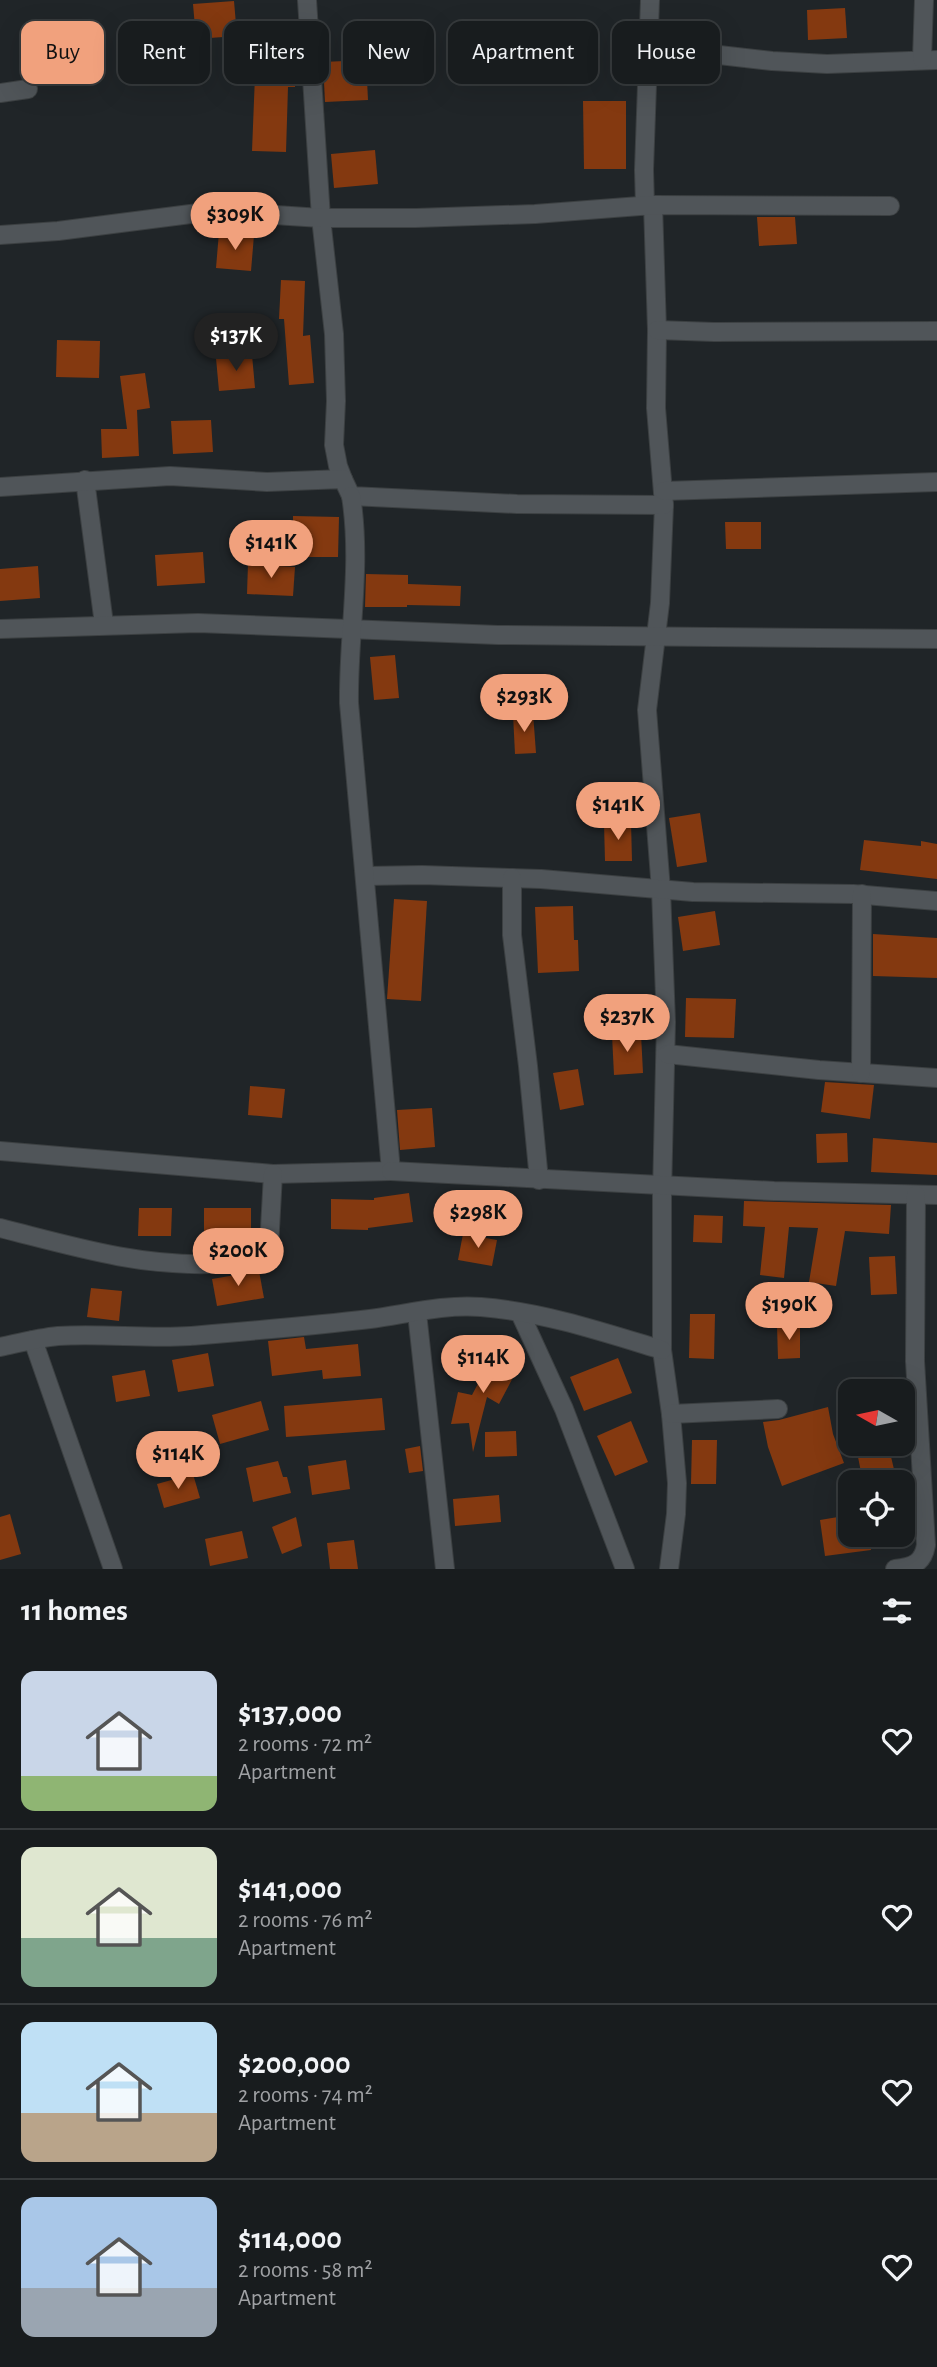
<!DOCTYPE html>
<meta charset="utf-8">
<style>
:root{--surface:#181c1e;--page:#25292b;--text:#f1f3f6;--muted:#9fa1a4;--line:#363a3c;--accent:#f1a17d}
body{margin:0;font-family:"Alegreya Sans",sans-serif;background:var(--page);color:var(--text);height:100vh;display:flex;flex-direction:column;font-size:26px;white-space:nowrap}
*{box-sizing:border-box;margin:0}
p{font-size:23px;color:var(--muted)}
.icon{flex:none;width:38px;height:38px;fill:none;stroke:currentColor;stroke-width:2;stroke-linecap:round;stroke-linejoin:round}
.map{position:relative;height:1569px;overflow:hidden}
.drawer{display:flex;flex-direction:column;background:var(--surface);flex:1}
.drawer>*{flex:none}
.guide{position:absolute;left:21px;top:21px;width:896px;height:63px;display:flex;gap:14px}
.needle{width:46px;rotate:279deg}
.controls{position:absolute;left:838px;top:1379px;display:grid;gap:14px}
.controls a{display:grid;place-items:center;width:77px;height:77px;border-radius:14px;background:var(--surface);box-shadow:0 7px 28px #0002,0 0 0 2px var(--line);font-size:35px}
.price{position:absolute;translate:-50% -60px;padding:0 16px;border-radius:24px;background:var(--accent);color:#111;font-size:23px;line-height:46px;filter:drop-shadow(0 2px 4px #0008)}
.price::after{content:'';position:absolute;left:50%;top:42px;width:21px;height:16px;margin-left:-10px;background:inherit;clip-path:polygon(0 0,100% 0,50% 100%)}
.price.selected{background:#222;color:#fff}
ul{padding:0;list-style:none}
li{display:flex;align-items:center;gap:21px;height:175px;padding:0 21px}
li+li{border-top:2px solid var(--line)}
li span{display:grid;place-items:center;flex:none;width:196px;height:140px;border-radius:14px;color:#555}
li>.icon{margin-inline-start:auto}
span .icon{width:84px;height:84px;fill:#fffc;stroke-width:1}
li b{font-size:30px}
h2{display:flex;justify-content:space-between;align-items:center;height:84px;padding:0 21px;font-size:30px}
.tag{padding:0 24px;border-radius:14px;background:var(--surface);box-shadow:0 7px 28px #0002,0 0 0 2px var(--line);font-size:24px;line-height:63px}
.tag.selected{background:var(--accent);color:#111}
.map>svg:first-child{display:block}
</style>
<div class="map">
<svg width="937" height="1569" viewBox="0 0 937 1569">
<rect width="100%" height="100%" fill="#202528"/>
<!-- building -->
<g fill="#843910">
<polygon points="234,1 237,36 196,39 193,4"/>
<polygon points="845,8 847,38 808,40 807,10"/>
<polygon points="256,50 296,51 295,87 288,87 286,152 252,151"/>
<polygon points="366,60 368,100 325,102 323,62"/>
<polygon points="583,101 626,101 626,169 584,169"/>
<polygon points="375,150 378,184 334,188 331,154"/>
<polygon points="757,217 795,217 797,244 759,246"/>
<polygon points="219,232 254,235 251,271 216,268"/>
<polygon points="281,280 305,281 303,336 310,335 314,383 289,385 284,319 279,319"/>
<polygon points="57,340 100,341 99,378 56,377"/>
<polygon points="252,355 255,388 219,391 216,358"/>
<polygon points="145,373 150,408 137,410 139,456 102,458 101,429 127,429 120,376"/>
<polygon points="211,420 213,452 173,454 171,421"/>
<polygon points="293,516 339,517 338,557 293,557"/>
<polygon points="725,522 761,522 761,549 726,549"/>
<polygon points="203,552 205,583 157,586 155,555"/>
<polygon points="248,564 295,567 293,596 247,594"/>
<polygon points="38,566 40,598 0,601 0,569"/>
<polygon points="366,574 408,575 408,584 461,586 460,606 407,605 407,607 365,607"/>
<polygon points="395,655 399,698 374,700 370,657"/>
<polygon points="533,713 536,753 515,754 513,714"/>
<polygon points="700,813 707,862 677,867 669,818"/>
<polygon points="631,822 632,861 605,861 604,823"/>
<polygon points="864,840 921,846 921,841 937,844 937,879 860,870"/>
<polygon points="394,899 427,901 421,1001 387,999"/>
<polygon points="573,906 574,940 578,940 579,971 538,973 535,907"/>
<polygon points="715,911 720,945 683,951 678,917"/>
<polygon points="873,934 937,938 937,978 873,976"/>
<polygon points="686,998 736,999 734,1038 685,1037"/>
<polygon points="641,1034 643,1073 614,1075 612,1035"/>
<polygon points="578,1069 584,1105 560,1110 553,1073"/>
<polygon points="825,1082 874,1085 870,1119 821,1112"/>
<polygon points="250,1086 285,1089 282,1118 248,1115"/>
<polygon points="432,1108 435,1147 400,1150 397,1110"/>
<polygon points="847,1133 848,1162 817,1163 816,1134"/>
<polygon points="873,1138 937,1143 937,1175 871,1172"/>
<polygon points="409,1193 413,1222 368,1228 368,1230 331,1229 331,1199 374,1200 374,1198"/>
<polygon points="744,1201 891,1205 889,1234 845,1231 836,1286 809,1282 818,1228 789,1227 784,1278 760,1275 765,1227 743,1226"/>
<polygon points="139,1208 172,1208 171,1236 138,1236"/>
<polygon points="204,1208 251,1208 251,1240 204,1241"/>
<polygon points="694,1215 723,1216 722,1243 693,1242"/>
<polygon points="463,1234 497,1240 492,1266 458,1260"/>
<polygon points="895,1256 897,1294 871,1295 869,1257"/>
<polygon points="259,1271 264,1298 217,1306 212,1279"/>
<polygon points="91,1288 122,1291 119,1321 87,1317"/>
<polygon points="690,1314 715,1314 714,1359 689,1358"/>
<polygon points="777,1325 800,1325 800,1358 778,1359"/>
<polygon points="304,1337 306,1349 358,1344 361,1376 323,1379 322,1370 272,1376 268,1341"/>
<polygon points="208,1353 214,1386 178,1392 172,1360"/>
<polygon points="493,1355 518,1368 499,1404 487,1397 473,1452 469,1423 451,1424 458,1392 472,1395"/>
<polygon points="618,1358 632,1393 584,1411 570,1377"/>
<polygon points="145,1370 150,1396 116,1402 112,1376"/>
<polygon points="382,1398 385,1430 286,1437 284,1406"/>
<polygon points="261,1401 269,1430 220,1444 212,1415"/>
<polygon points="828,1407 833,1434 844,1463 782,1486 768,1447 763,1422 779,1420"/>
<polygon points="631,1421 648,1462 615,1476 597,1436"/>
<polygon points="516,1431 517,1456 485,1457 485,1432"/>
<polygon points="692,1440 717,1440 716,1484 691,1484"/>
<polygon points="865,1444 888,1444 897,1482 863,1482 858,1457 867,1455"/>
<polygon points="420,1446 423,1471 409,1473 405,1449"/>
<polygon points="346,1460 350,1489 312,1495 308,1466"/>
<polygon points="278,1461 283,1477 287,1477 291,1493 253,1502 246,1468"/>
<polygon points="193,1474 200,1498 164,1508 157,1484"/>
<polygon points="499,1495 501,1522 455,1526 453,1499"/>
<polygon points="10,1514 21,1554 0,1560 0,1517"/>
<polygon points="850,1515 850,1535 869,1535 871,1550 825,1556 820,1520"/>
<polygon points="296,1517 302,1546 282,1554 272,1527"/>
<polygon points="242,1531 248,1558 210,1566 205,1539"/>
<polygon points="354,1540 358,1569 330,1569 327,1543"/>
</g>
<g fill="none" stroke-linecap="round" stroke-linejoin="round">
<defs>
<g id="minor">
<polyline points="307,0 321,218 334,334 336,401 334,445 338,466 343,479"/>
<polyline points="649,47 772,61 827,64 937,60"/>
<polyline points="922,59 924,0"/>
<polyline points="0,93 28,89"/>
<polyline points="653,205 657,330 656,408 664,505 660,603 647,710 661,890 666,1022 662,1194 662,1350 671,1414 677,1483 676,1514 669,1569"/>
<polyline points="645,206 644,170 650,0"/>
<polyline points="0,235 58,231 214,211 321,218 416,218 535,214 653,205 890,206"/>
<polyline points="657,330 714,332 937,331"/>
<polyline points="85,480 104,624"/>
<polyline points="0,487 170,476 267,482 343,479 351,496 517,504 664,505"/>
<polyline points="664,491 937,482"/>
<polyline points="0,629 198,623 498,635 937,639"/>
<polyline points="366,876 422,875 541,879 693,892 853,894 937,901"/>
<polyline points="512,878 512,935 528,1066 539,1180"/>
<polyline points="667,1054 819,1070 937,1078"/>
<polyline points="861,1073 862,894"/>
<path d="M 0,1151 L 273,1174 L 391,1171 L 349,703 C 348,634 362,566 351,496"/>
<polyline points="391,1171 774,1191 937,1195"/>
<path d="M 0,1228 C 72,1246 136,1266 211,1264 C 229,1263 247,1263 264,1257 L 269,1247 L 273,1174"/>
<polyline points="417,1313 445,1569"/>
<polyline points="520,1313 564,1409 625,1569"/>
<polyline points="33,1340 113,1569"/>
<path d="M 0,1347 C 19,1343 38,1338 58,1336 C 102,1333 146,1339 190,1336 C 250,1331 311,1326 370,1319 C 407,1314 444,1304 481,1307 C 543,1312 603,1332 662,1350"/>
<polyline points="671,1414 778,1409"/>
<path d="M 895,1569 C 913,1567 923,1563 926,1545 L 915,1361 L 916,1195"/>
</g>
</defs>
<!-- minor casing -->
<use href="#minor" stroke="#3c4042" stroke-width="20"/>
<!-- minor -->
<use href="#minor" stroke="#505559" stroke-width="18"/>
</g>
</svg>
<div class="controls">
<a><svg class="needle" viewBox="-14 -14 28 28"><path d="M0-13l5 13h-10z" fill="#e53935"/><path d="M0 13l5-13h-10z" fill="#9fa1a4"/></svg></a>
<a><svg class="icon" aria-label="locate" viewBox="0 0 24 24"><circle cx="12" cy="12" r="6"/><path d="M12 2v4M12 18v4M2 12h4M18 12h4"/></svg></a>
</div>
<b class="price" style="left:235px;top:252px">$309K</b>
<b class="price selected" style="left:236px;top:373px">$137K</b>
<b class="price" style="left:271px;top:580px">$141K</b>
<b class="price" style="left:524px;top:734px">$293K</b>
<b class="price" style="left:618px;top:842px">$141K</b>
<b class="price" style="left:627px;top:1054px">$237K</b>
<b class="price" style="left:478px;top:1250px">$298K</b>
<b class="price" style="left:238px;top:1288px">$200K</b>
<b class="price" style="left:789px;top:1342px">$190K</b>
<b class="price" style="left:483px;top:1395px">$114K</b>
<b class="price" style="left:178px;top:1491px">$114K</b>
<div class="guide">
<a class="tag selected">Buy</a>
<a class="tag">Rent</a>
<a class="tag">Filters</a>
<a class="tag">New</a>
<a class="tag">Apartment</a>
<a class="tag">House</a>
</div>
</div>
<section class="drawer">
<h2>11 homes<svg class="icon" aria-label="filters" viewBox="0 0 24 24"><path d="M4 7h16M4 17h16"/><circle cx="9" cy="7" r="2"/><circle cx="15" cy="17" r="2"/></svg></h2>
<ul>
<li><span style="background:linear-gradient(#c9d6e8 75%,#8fb573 0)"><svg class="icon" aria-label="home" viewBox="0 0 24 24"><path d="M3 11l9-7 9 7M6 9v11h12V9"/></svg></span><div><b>$137,000</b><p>2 rooms · 72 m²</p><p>Apartment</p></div><svg class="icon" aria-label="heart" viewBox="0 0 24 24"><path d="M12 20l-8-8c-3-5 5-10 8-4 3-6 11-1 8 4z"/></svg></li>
<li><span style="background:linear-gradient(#dfe7d0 65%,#7fa58c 0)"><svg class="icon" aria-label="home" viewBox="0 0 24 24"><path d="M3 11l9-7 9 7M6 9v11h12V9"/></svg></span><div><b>$141,000</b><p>2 rooms · 76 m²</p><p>Apartment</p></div><svg class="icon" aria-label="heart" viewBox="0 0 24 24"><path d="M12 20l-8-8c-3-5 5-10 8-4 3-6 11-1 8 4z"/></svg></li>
<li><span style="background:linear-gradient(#bfe0f5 65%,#b9a48a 0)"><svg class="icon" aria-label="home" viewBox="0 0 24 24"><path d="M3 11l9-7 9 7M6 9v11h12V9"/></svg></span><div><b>$200,000</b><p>2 rooms · 74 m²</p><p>Apartment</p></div><svg class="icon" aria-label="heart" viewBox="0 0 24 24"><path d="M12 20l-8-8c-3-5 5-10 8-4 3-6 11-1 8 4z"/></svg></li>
<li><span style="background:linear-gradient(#a9c7e8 65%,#9aa5b1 0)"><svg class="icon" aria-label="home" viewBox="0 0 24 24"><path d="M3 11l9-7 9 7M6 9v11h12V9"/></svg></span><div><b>$114,000</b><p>2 rooms · 58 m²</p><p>Apartment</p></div><svg class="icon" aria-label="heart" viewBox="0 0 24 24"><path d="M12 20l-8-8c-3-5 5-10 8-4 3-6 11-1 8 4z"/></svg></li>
</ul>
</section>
